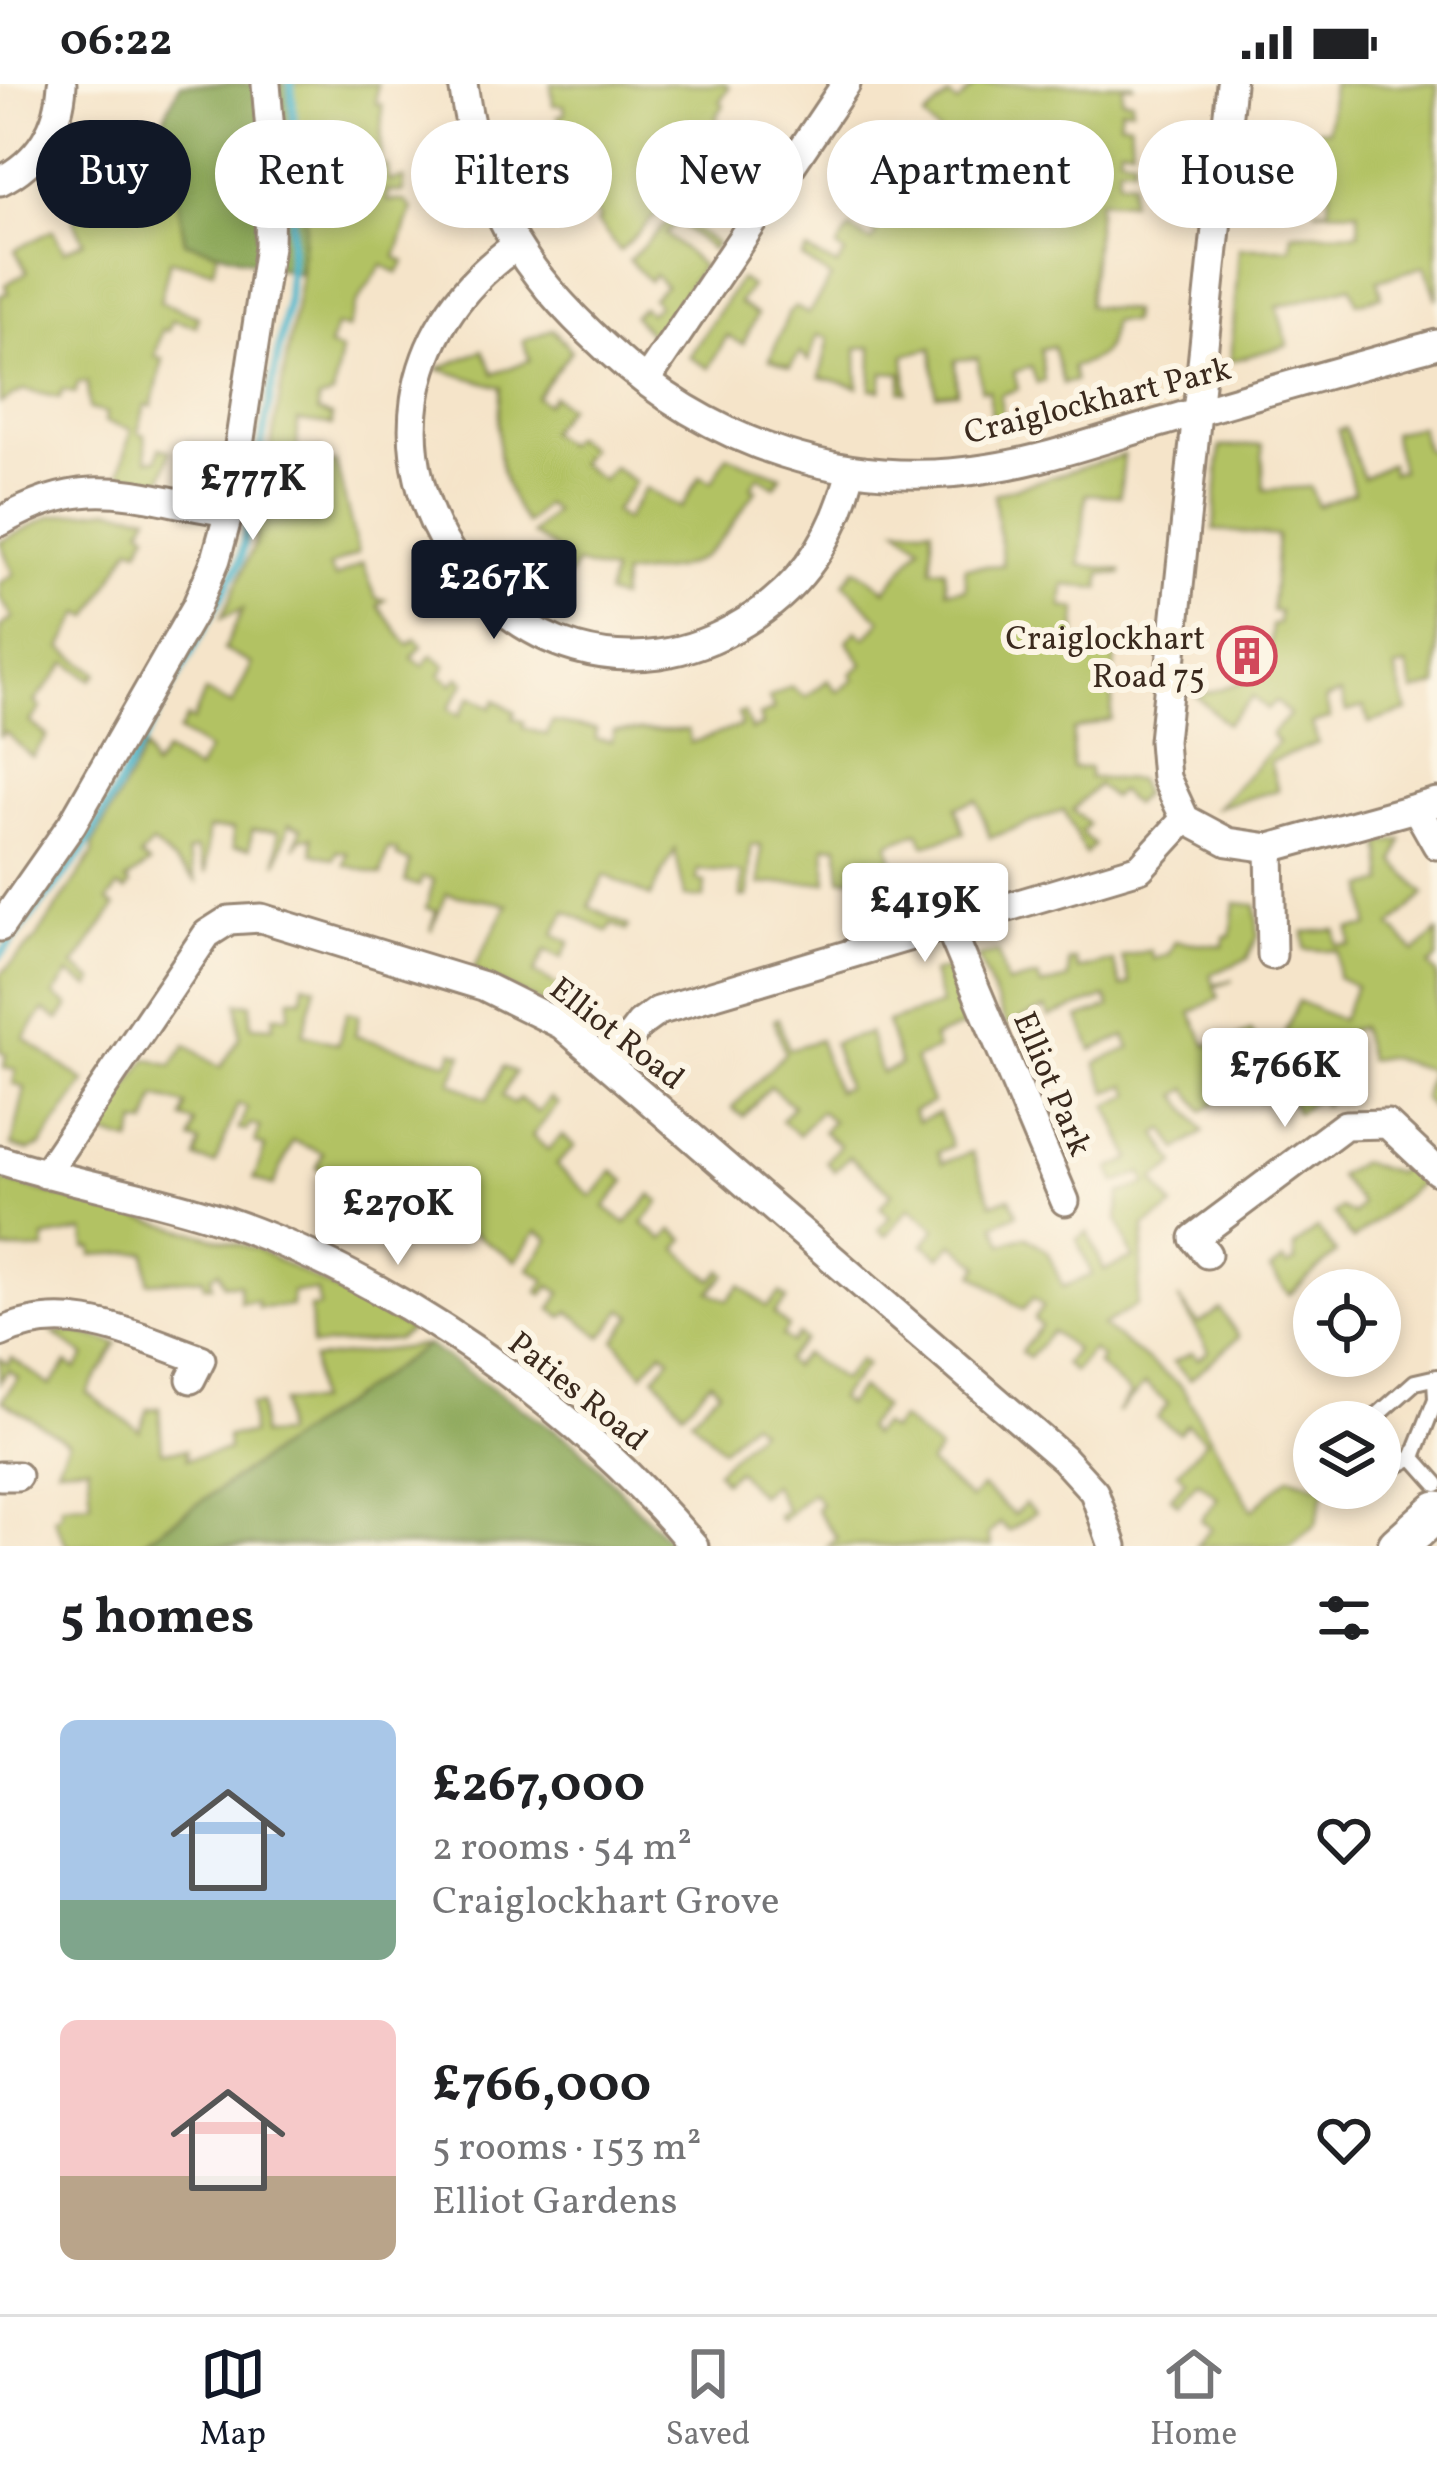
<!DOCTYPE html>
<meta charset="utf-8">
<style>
:root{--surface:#fff;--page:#f6f6f6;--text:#202124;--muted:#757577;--line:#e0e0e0;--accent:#111827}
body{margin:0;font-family:Vollkorn,serif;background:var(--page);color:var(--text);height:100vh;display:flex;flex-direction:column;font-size:45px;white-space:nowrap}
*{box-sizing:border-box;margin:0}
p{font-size:39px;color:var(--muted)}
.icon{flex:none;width:66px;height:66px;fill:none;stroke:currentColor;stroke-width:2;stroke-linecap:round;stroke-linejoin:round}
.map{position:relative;height:1462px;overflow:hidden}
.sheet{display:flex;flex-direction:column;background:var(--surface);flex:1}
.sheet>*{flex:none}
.guide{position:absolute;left:36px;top:36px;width:1365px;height:108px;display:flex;gap:24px}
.buttons{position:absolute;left:1293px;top:1185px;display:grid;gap:24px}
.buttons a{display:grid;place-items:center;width:108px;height:108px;border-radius:50%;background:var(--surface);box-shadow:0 6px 18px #0003;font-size:60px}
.price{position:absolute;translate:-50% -102px;padding:0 27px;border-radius:12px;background:#fff;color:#222;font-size:39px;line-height:78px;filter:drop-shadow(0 3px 6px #0008)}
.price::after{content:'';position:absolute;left:50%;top:72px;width:36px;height:27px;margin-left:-18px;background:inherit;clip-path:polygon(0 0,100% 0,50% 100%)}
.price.active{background:var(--accent);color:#fff}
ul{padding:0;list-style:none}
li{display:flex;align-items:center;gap:36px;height:300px;padding:0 60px}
li span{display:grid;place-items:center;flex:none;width:336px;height:240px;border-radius:18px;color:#555}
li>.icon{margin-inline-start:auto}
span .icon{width:144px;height:144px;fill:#fffc;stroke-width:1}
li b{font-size:51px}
h2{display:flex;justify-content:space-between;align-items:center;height:144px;padding:0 60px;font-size:51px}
.pill{padding:0 42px;border-radius:54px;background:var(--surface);box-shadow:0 6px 18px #0003;font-size:42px;line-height:108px}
.pill.active{background:var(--accent);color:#fff}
.status{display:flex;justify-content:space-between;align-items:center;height:84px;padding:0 60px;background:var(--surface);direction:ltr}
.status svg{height:33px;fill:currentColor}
.dock{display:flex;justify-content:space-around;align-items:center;height:168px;border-top:3px solid var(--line);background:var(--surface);font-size:33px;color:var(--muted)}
.dock a{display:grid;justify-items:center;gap:6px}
.dock .active{color:var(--accent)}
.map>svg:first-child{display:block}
</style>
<div class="status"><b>06:22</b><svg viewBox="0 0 49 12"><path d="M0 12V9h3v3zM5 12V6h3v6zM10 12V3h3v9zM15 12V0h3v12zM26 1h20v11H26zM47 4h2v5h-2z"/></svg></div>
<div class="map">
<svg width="1437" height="1462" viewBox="0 0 1437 1462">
<rect width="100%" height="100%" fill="#fcf5e5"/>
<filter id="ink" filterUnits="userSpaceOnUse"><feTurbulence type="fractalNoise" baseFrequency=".00833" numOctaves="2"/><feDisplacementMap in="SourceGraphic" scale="24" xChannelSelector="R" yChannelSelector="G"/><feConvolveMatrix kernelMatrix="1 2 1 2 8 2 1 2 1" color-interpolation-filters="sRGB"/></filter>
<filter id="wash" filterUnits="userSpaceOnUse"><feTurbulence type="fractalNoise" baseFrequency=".004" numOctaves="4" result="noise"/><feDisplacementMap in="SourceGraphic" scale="48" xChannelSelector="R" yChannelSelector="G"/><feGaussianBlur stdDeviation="2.7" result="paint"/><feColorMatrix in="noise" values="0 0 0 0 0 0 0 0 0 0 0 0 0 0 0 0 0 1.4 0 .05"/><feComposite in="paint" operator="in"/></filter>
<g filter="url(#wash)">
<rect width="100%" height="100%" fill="#f5e4c9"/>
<!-- green -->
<g fill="#b2c264" stroke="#767641" stroke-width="3">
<polygon points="292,0 377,0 376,20 382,21 381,82 387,82 389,97 404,94 404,108 387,108 387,117 405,117 412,125 396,173 405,178 398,189 382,181 356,220 348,245 336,242 329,263 341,267 333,311 318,316 318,328 332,332 332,341 298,337 297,367 321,366 323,380 336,379 358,469 329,483 335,494 363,479 376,514 385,516 378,521 408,561 416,555 422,562 412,574 423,582 432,571 446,582 440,591 452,600 459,593 465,598 448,625 459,632 471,612 491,624 496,616 515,628 513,634 524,638 523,644 547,651 552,638 596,645 596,655 612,657 614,647 688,646 690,659 741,642 738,630 744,628 751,646 762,642 759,632 774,626 769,614 791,603 806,613 828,596 838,608 855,595 851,590 863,580 847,557 856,546 866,554 881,536 844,499 856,484 886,506 921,461 898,443 932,443 932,485 945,484 947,506 966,505 965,483 1003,481 994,410 1124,371 1120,412 1086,410 1080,481 1121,486 1121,490 1101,489 1100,504 1064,501 1062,523 1077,525 1075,560 1116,564 1111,635 1073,646 1072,684 1089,684 1089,694 1137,696 1143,710 1133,720 1119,707 1112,714 1097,701 1073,726 1088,740 1081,748 1094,761 1085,770 1064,726 990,754 977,716 956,723 964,749 924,761 919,748 889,759 894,788 841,795 838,761 825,762 827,798 760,800 761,762 751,761 748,813 741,813 742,789 698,786 697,797 705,798 704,814 685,813 675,766 650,813 605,791 589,822 628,842 626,847 612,840 608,848 566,827 554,850 570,858 562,874 546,866 534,889 575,911 565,930 473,886 508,820 446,810 431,847 436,827 426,824 434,796 422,793 419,802 405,798 410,778 397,773 397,767 388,765 381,791 345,781 347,769 337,767 334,775 313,769 312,753 301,754 295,764 301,744 289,740 277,780 278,747 252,746 250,764 233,763 233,745 208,745 206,790 196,765 187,769 196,797 152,759 140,773 149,780 126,797 130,801 126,807 118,803 108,817 115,823 74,882 94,897 90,903 69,890 54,911 69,922 59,936 44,926 24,954 85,998 41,1062 29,1067 12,1062 25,1004 13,1000 16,986 4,984 6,970 0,968 0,891 35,856 93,770 93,760 145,664 153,685 165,668 197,687 208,666 178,648 187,634 193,637 205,608 232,621 252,580 224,566 243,525 222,534 254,461 301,191 304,117"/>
<polygon points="551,0 725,0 729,3 720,17 724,21 715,35 722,40 699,75 715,86 710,94 693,83 670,117 666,115 664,123 620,167 597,138 600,135 573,86 540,101 537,90 572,78 558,32 565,30 564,21 553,21"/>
<path d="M 977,0 L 1135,0 L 1123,2 L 1122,15 L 1132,16 L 1132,24 L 1121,24 L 1119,37 L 1130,39 L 1132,63 L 1120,62 L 1119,71 L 1134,73 L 1133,82 L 1119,81 L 1118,96 L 1132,97 L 1130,118 L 1099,116 L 1088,222 L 1131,227 L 1130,238 L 1112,237 C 1108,269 1103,274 1072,283 L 1075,297 L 1063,300 L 1053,262 L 1041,265 L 1044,297 L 1037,299 L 1031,283 L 1014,288 L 1018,305 L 1000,311 L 1004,341 L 992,342 L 989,306 L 981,306 L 978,274 L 955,276 L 957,308 L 936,310 L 932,264 L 905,271 L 907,308 L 901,307 L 902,289 L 883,288 L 881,306 L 871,305 L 872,263 L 857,264 L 858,303 L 820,293 L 829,254 L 817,251 L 809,277 L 800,269 L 790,283 L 770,275 L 789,228 L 796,223 L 808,230 L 831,194 L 802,174 L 807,167 L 837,182 L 845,170 L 837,164 L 850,145 L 872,158 L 877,149 L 856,135 L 886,90 L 893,94 L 900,84 L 894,79 L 908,60 L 925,73 L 943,53 L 924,34 L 949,12 L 957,20 Z"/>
<polygon points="1332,0 1437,0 1437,216 1425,182 1378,196 1382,212 1357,219 1351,202 1277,223 1288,261 1231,277 1239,164 1291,164 1292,149 1359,149 1358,127 1314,126 1328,125 1331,97 1311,95 1312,79 1294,78 1295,68 1314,69 1316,45 1328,46"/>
<polygon points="168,54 185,157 218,166 213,186 170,176 160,218 198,232 196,242 172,236 168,247 162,246 155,273 163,275 152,322 145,321 138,348 145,351 147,375 157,375 160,364 170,367 162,398 120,390 131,345 105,338 106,329 89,325 87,298 78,299 75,309 62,306 60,314 24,306 0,319 0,211 8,209 5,201 27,188 15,166 53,146 64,167 84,157 73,135 109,116 101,101 112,99 126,123 163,103 144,67"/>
<polygon points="675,131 716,160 712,166 678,138 666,150 702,182 654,254 633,232 643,223 649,229 658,221 652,214 665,202 655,191 649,197 629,176"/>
<polygon points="740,195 751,202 739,219 757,231 743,260 727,252 709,284 689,273"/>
<path d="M 553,245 L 571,267 L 536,313 L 546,320 L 553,312 L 567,323 L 548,348 L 564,361 L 572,352 L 589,365 L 578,379 L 602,396 L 613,383 L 635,398 L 614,428 L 625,436 L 645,404 L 681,424 L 700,392 L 712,398 L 727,371 L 781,392 L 775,402 L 758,392 L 751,403 L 756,406 C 709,475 706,485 623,491 L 620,515 L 607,511 L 612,489 L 576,480 L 569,493 L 558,487 L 567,473 L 532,450 L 554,427 L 545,420 L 526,440 C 495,393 495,357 501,303 L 438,285 L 483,266 L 494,290 L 530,276 L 523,257 Z"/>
<polygon points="1420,342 1425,364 1437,372 1437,601 1414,608 1406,582 1395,585 1407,627 1369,639 1364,623 1346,628 1341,610 1325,615 1330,634 1312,640 1318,659 1270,678 1278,706 1217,723 1278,658 1271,650 1289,631 1276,617 1267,626 1253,613 1226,640 1197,612 1268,590 1272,541 1278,540 1279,528 1272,527 1277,452 1214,446 1220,363 1262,361 1264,406 1310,403 1318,422 1354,408 1338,346 1345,344 1363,394 1390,380 1392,389 1401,387 1392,349"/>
<polygon points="110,425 149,431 142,444 148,448 139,465 131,462 90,533 81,529 62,564 97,589 91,596 67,578 35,618 41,624 30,638 47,652 32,673 5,648 0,652 0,543 13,534 0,513 0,499 14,490 0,458 52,432"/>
<polygon points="1402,756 1395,778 1425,810 1391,842 1415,868 1437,848 1437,875 1429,882 1437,891 1437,1031 1423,1014 1430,986 1386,973 1368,976 1360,943 1337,951 1346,981 1334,983 1327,975 1319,980 1313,973 1301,982 1328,1017 1324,1021 1318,1014 1297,1029 1277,989 1263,999 1270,1010 1259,1017 1236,985 1216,991 1224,1003 1216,1008 1220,1016 1203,1027 1188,1005 1178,1011 1204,1048 1178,1066 1165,1045 1157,1050 1176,1080 1154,1096 1173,1123 1145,1143 1137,1221 1102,1242 1182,1303 1252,1426 1290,1392 1325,1404 1316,1440 1290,1462 1196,1462 1211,1445 1201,1436 1218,1414 1198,1397 1178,1420 1171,1413 1186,1396 1178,1388 1206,1356 1187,1340 1179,1349 1157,1334 1168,1320 1145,1300 1117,1329 1130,1310 1097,1280 1102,1274 1092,1266 1074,1288 1064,1280 1075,1266 1052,1247 1029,1274 1021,1268 1041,1242 1034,1235 1043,1222 1033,1214 1023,1226 974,1190 980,1181 953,1159 940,1173 924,1160 936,1145 910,1123 886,1152 878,1146 890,1133 880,1123 892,1109 849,1072 835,1087 826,1078 840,1061 823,1047 832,1037 820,1027 799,1051 781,1037 793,1022 770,1002 743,1033 732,1024 785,969 774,936 778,934 789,965 819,956 836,1007 846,1003 833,959 869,949 881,989 900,981 887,938 941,921 932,889 951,883 973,939 933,954 937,966 915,975 932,1019 913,1027 918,1038 938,1029 952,1062 938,1068 942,1079 972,1068 992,1120 1010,1113 1017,1130 995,1140 1003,1160 1026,1152 1047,1167 1063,1203 1092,1191 1077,1155 1088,1148 1104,1186 1133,1174 1118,1136 1120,1110 1147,1100 1142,1089 1116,1099 1110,1085 1131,1075 1108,1022 1132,1011 1127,1001 1108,1008 1096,979 1130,964 1125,952 1092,966 1079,934 1110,923 1106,913 1049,933 1046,924 1006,941 978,873 998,868 1007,900 1038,893 1041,902 1068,895 1069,877 1075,876 1078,886 1113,877 1121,903 1130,900 1122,873 1150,866 1153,875 1168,871 1175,857 1224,862 1225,852 1231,852 1235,819 1256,821 1258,852 1247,875 1211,890 1214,900 1233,896 1215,903 1219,914 1191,929 1207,962 1216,958 1219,963 1251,947 1265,973 1287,966 1285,948 1298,917 1341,936 1356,902 1337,893 1338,867 1305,865 1304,848 1336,846 1337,861 1351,861 1350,845 1369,843 1366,803 1385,799 1381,759"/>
<polygon points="304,899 316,902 303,950 338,960 347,928 359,931 355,952 449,979 453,967 463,970 451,998 487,1016 503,983 515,988 502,1012 513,1020 519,1014 538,1029 550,1014 558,1020 532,1052 548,1066 562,1051 575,1062 556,1081 592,1113 613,1087 626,1097 605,1123 626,1140 651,1111 660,1118 643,1139 663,1156 673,1146 685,1155 678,1165 712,1196 722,1186 726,1190 710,1208 728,1216 740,1201 767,1223 780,1209 787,1215 774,1230 788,1243 782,1252 791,1259 798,1251 804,1256 786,1276 792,1283 804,1270 842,1296 859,1276 866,1281 838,1314 846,1321 860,1304 883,1323 865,1344 871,1351 881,1341 890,1347 901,1335 939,1367 929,1380 970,1415 982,1403 1014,1431 1025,1420 1035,1429 1009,1447 1000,1439 988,1451 992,1462 827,1462 837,1454 816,1425 821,1420 812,1408 781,1437 777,1432 786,1425 772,1400 759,1411 737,1386 724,1397 716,1387 759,1345 750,1337 722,1365 691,1334 719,1306 711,1297 683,1327 655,1292 670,1274 662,1267 643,1290 615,1256 633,1232 623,1225 602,1253 569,1227 563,1233 551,1225 561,1209 550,1202 543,1211 538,1208 546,1196 529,1185 549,1155 537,1147 516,1177 436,1125 440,1118 430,1112 417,1133 405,1127 411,1114 387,1100 381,1110 317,1084 323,1069 293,1057 273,1102 254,1095 265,1063 255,1059 260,1043 250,1040 246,1047 239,1045 247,1024 238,1020 215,1080 196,1075 200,1059 191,1056 195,1039 183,1035 186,1021 156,1013 147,1041 137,1039 131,1058 97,1049 147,975 172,982 186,961 220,984 240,954 238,919 251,920 251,942 273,943 274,932 289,932 290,914 302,914"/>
<polygon points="1412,1075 1428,1092 1353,1156 1334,1130 1341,1124 1353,1131 1361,1120 1338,1092 1361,1078 1396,1089"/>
<polygon points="0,1096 256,1165 411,1246 396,1256 312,1262 310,1224 319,1223 317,1207 292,1208 292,1222 258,1224 257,1217 240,1218 239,1200 224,1200 219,1187 211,1192 212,1201 204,1201 203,1194 148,1198 146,1168 93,1171 93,1164 86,1164 84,1147 44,1154 45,1166 3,1166"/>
<polygon points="1317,1144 1336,1169 1289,1211 1270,1186 1283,1177 1287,1182 1295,1178 1294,1163"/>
<polygon points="1178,1214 1199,1240 1220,1225 1239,1253 1190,1296 1173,1278 1192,1269 1198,1275 1209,1267"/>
<polygon points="78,1248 117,1260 87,1309 140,1347 148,1325 159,1324 162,1367 186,1366 187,1375 228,1366 227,1352 251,1350 250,1321 260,1321 261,1351 283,1350 282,1318 316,1318 313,1275 427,1261 137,1462 67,1462 54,1434 61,1430 61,1421 91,1418 88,1381 57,1383 68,1358 2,1316 18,1294 8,1286 0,1298 0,1274 8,1280 12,1274 50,1302 67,1279 76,1285 85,1272 53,1249"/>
</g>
<!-- forest -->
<g fill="#8da85a" stroke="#64693c" stroke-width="3">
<polygon points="180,0 292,0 306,140 299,190 185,158 164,33"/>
<polygon points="427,1261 576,1360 674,1462 137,1462"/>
</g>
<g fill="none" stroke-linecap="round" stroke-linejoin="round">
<!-- stream -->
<polyline stroke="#4cb5ca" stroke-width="8" points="0,872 82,769 240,478 288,217 296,62 291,0"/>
</g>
</g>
<g filter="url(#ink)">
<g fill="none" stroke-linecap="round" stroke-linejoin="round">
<defs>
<g id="lane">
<polyline points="1370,1338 1415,1298 1437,1293"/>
<polyline points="1413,1373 1436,1315 1435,1295"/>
<polyline points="1380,1390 1413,1373 1437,1400"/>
</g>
<g id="street">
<path d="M 463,0 C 480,119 518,183 606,264 C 711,361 847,408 990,384 C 1050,375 1108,353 1166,337 C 1256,310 1347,285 1437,260"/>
<polyline points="1231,0 1163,657 1166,694 1185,735 1228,758 1270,764 1437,718"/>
<path d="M 0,97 C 39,78 60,43 62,0"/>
<path d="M 514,163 C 272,338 512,681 745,538 C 803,503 836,451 851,386"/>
<polyline points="646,297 846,0"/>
<path d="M 0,438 C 91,386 134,414 229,428"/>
<polyline points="1416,724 1437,761"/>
<polyline points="1270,764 1272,871"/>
<polyline points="949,842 1065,1117"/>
<polyline points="0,843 72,740 196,523 216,475 229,428 269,162 271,59 266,0"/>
<polyline points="610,979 640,940 658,927 1140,784 1185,735"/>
<path d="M 0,1076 C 72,1099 148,1111 220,1135 C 395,1195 575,1320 694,1462"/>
<polyline points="45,1090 207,850 229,836 261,834 483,902 562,941 1063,1374 1094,1408 1113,1462"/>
<polyline points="1207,1170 1194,1154 1345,1041 1387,1040 1437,1087"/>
<path d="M 0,1249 C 68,1216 135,1252 201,1275 L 191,1295"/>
<polyline points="0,1392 17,1392"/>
</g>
<polyline id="secondary" points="1398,1462 1437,1427"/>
</defs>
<!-- lane casing -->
<use href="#lane" stroke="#988774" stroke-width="20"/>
<!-- street casing -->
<use href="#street" stroke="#988774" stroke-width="33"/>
<!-- secondary casing -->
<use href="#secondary" stroke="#988774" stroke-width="45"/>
<!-- lane -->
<use href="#lane" stroke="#fff" stroke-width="14"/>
<!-- street -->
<use href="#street" stroke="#fff" stroke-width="27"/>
<!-- secondary -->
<use href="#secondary" stroke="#fff" stroke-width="39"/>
</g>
</g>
<!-- icons -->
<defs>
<symbol id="building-ring" viewBox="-11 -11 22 22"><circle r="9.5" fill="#fcf5e5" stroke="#d1495b" stroke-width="1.5"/><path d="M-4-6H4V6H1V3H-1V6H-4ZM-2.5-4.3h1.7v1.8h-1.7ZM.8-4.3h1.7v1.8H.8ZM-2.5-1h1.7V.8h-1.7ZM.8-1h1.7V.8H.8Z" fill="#d1495b"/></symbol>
</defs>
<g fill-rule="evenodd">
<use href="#building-ring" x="1214" y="539" width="66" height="66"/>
</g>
<g text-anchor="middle" stroke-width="12" stroke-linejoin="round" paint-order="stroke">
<!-- street labels -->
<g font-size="33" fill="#3b2a1e" stroke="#fcf5e5">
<text transform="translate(1097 315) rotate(-14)" y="12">Craiglockhart Park</text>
<text transform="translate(618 948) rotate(38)" y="12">Elliot Road</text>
<text transform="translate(1054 999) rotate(67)" y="12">Elliot Park</text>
<text transform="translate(579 1306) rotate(39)" y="12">Paties Road</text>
</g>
<!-- poi labels -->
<g font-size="33" fill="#3b2a1e" stroke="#fcf5e5" text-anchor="end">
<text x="1205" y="565">Craiglockhart<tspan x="1205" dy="38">Road 75</tspan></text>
</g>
</g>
</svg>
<div class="buttons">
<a><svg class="icon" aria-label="locate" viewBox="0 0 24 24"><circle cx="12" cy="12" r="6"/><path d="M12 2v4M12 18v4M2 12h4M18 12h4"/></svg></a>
<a><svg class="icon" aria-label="layers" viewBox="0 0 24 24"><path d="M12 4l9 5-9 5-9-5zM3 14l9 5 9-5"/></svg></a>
</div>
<b class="price" style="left:253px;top:459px">£777K</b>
<b class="price active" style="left:494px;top:558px">£267K</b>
<b class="price" style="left:925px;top:881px">£419K</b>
<b class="price" style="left:1285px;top:1046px">£766K</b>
<b class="price" style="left:398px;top:1184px">£270K</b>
<div class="guide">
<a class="pill active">Buy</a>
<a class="pill">Rent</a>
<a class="pill">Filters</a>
<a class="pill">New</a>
<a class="pill">Apartment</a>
<a class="pill">House</a>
</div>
</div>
<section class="sheet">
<h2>5 homes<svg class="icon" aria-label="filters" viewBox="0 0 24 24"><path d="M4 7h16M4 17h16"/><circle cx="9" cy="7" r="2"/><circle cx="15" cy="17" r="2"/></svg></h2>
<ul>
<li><span style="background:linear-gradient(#a9c7e8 75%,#7fa58c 0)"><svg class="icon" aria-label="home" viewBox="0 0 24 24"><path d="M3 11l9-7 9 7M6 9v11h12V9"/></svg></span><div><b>£267,000</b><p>2 rooms · 54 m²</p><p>Craiglockhart Grove</p></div><svg class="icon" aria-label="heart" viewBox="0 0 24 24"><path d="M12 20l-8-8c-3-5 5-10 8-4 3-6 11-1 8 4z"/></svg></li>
<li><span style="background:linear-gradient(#f6c9c9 65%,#b9a48a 0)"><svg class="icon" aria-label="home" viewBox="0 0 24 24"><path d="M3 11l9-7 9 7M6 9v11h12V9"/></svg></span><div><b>£766,000</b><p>5 rooms · 153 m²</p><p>Elliot Gardens</p></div><svg class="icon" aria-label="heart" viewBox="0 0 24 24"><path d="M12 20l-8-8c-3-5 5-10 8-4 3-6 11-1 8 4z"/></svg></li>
</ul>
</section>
<nav class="dock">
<a class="active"><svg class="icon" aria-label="map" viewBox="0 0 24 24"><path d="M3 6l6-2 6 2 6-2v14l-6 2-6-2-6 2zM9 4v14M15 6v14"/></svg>Map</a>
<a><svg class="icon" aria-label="saved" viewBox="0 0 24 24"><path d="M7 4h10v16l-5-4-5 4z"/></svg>Saved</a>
<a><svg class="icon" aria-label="home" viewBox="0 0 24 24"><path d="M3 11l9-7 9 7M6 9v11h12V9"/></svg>Home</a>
</nav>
